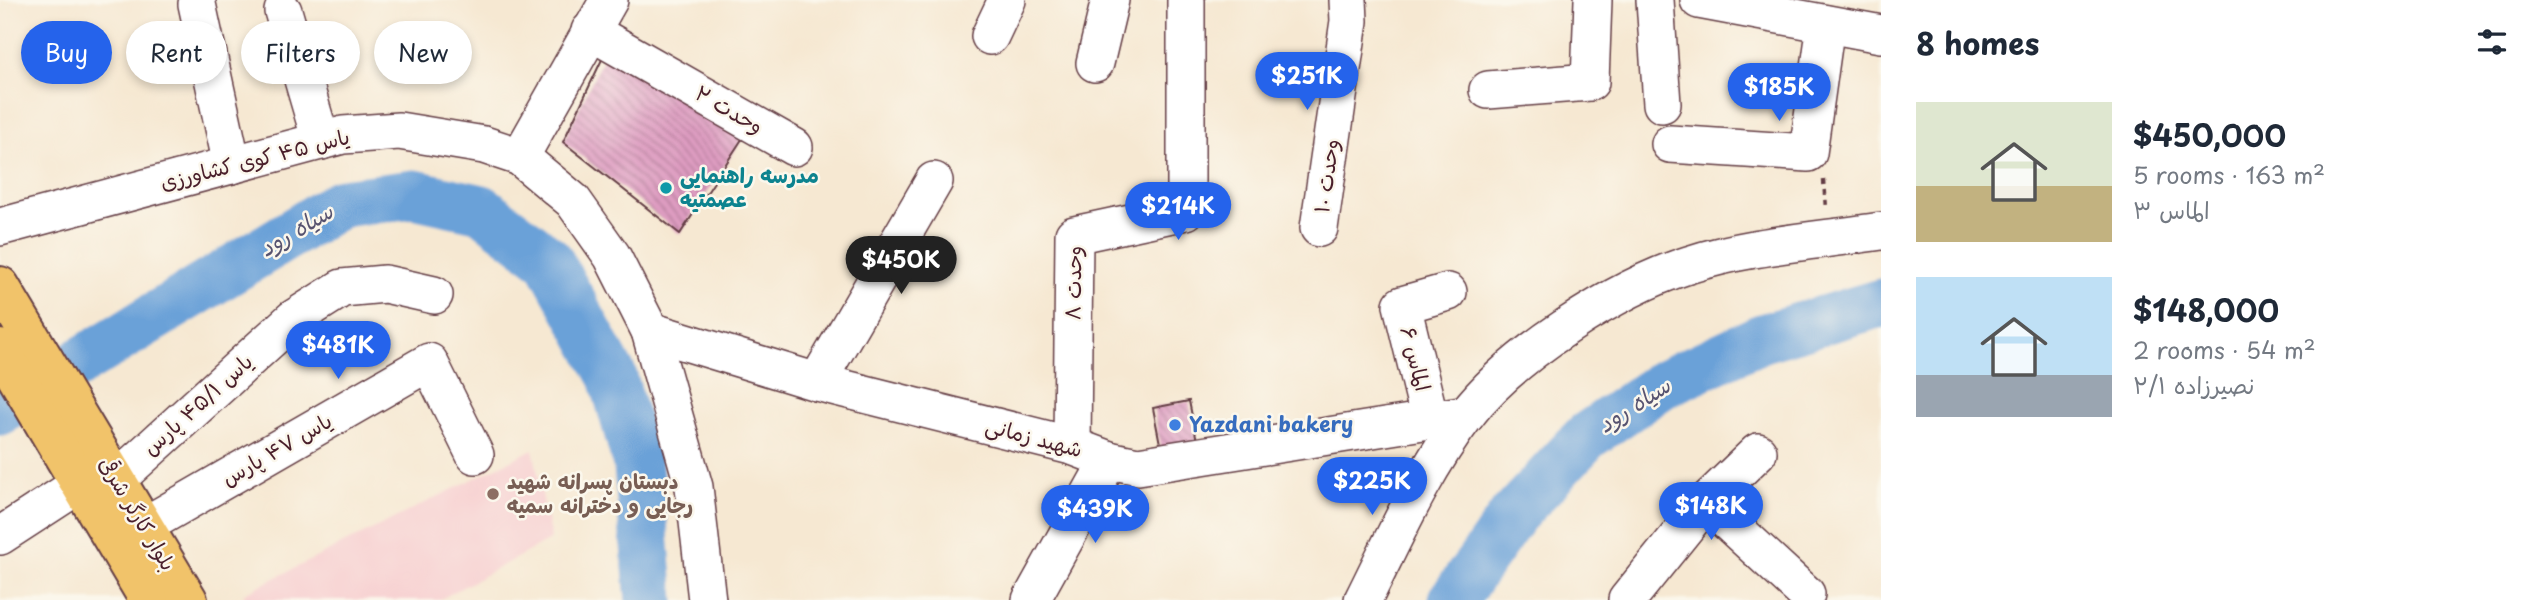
<!DOCTYPE html>
<meta charset="utf-8">
<style>
:root{--surface:#fff;--page:#f2f2f3;--text:#1f2937;--muted:#747a83;--accent:#2563eb}
body{margin:0;font-family:"Playpen Sans","Playpen Sans Arabic",sans-serif;background:var(--page);color:var(--text);height:100vh;display:flex;flex-direction:column;font-size:26px;white-space:nowrap}
*{box-sizing:border-box;margin:0}
p{font-size:23px;color:var(--muted)}
.icon{flex:none;width:38px;height:38px;fill:none;stroke:currentColor;stroke-width:2;stroke-linecap:round;stroke-linejoin:round}
.map{position:relative;flex:1;overflow:hidden}
.side{display:flex;flex-direction:column;background:var(--surface);width:665px}
.side>*{flex:none}
.top-card{position:absolute;left:21px;top:21px;width:665px;height:63px;display:flex;gap:14px}
.price{position:absolute;translate:-50% -60px;padding:0 16px;border-radius:24px;background:var(--accent);color:#fff;font-size:23px;line-height:46px;filter:drop-shadow(0 2px 4px #0008)}
.price::after{content:'';position:absolute;left:50%;top:42px;width:21px;height:16px;margin-left:-10px;background:inherit;clip-path:polygon(0 0,100% 0,50% 100%)}
.price.current{background:#222;color:#fff}
ul{padding:0;list-style:none}
li{display:flex;align-items:center;gap:21px;height:175px;padding:0 35px}
li span{display:grid;place-items:center;flex:none;width:196px;height:140px;border-radius:0px;color:#555}
li>.icon{margin-inline-start:auto}
span .icon{width:84px;height:84px;fill:#fffc;stroke-width:1}
li b{font-size:30px}
h2{display:flex;justify-content:space-between;align-items:center;height:84px;padding:0 35px;font-size:30px}
.tag{padding:0 24px;border-radius:32px;background:var(--surface);box-shadow:0 4px 10px #0003;font-size:24px;line-height:63px}
.tag.current{background:var(--accent);color:#fff}
main{display:flex;flex:1;min-height:0}
.map>svg:first-child{display:block}
</style>
<main>
<div class="map">
<svg width="1881" height="600" viewBox="0 0 1881 600">
<defs>
<pattern id="building-back-hatch" width="6" height="6" patternUnits="userSpaceOnUse" patternTransform="scale(1.75)"><rect width="6" height="6" fill="#de9cc1"/><path d="M-1 5l2 2M0 0l6 6M5-1l2 2" fill="none" stroke="#b67f9d"/></pattern>
</defs>
<rect width="100%" height="100%" fill="#fbf7ec"/>
<filter id="ink" filterUnits="userSpaceOnUse"><feTurbulence type="fractalNoise" baseFrequency=".0143" numOctaves="2"/><feDisplacementMap in="SourceGraphic" scale="14" xChannelSelector="R" yChannelSelector="G"/><feConvolveMatrix kernelMatrix="1 2 1 2 8 2 1 2 1" color-interpolation-filters="sRGB"/></filter>
<filter id="wash" filterUnits="userSpaceOnUse"><feTurbulence type="fractalNoise" baseFrequency=".00686" numOctaves="4" result="noise"/><feDisplacementMap in="SourceGraphic" scale="28" xChannelSelector="R" yChannelSelector="G"/><feGaussianBlur stdDeviation="1.57" result="paint"/><feColorMatrix in="noise" values="0 0 0 0 0 0 0 0 0 0 0 0 0 0 0 0 0 1.4 0 .05"/><feComposite in="paint" operator="in"/></filter>
<g filter="url(#wash)">
<rect width="100%" height="100%" fill="#f6e8d2"/>
<!-- built -->
<polygon fill="#f7cfd0" points="533,449 551,539 439,600 247,600 243,594"/>
<g fill="none" stroke-linecap="round" stroke-linejoin="round">
<!-- river -->
<g stroke="#6aa1d8" stroke-width="49">
<polyline points="0,411 341,203 414,194 482,209 549,260 613,377 638,467 650,600"/>
<polyline points="1453,600 1513,515 1587,436 1663,384 1762,338 1881,303"/>
</g>
</g>
<g id="blocks">
<!-- building -->
<g fill="url(#building-back-hatch)">
<polygon points="604,55 748,130 680,234 563,142"/>
<polygon points="1189,401 1197,441 1161,449 1153,408"/>
</g>
</g>
</g>
<g filter="url(#ink)">
<use href="#blocks" fill-opacity="0" stroke="#643d44" stroke-width="2"/>
<g fill="none" stroke-linecap="round" stroke-linejoin="round">
<defs>
<g id="minor">
<polyline points="1655,0 1662,104"/>
<polyline points="1699,0 1881,34"/>
<polyline points="197,4 232,165"/>
<polyline points="283,11 321,141"/>
<polyline points="590,31 794,147"/>
<polyline points="990,36 1007,0"/>
<polyline points="1095,63 1110,0"/>
<polyline points="1488,90 1590,82 1593,0"/>
<polyline points="1670,144 1808,153 1826,24"/>
<polyline points="520,157 609,0"/>
<polyline points="0,227 343,135 399,131 484,145 520,157 573,201 612,256 650,331 694,487 707,600"/>
<polyline points="1319,228 1349,21 1348,0"/>
<polyline points="650,331 817,382 1072,446 1109,460 1138,466 1467,414"/>
<polyline points="817,382 934,181"/>
<polyline points="1430,420 1402,305 1448,292"/>
<polyline points="1072,446 1074,235 1186,211 1186,0"/>
<polyline points="116,480 293,319 342,288 385,284 434,295"/>
<polyline points="1706,502 1806,594"/>
<polyline points="144,526 429,362 475,455"/>
<polyline points="0,536 80,484"/>
<polyline points="1031,600 1109,460"/>
<path d="M 1363,600 C 1394,538 1424,470 1466,415 C 1512,355 1616,288 1688,265 C 1750,245 1817,241 1881,231"/>
<polyline points="1627,600 1706,502 1758,452"/>
</g>
<g id="major">
<polyline points="0,286 188,600"/>
<polyline points="0,349 149,600"/>
</g>
</defs>
<!-- minor casing -->
<use href="#minor" stroke="#643d44" stroke-width="40"/>
<!-- major casing -->
<use href="#major" stroke="#643d44" stroke-width="42"/>
<!-- path -->
<polyline stroke="#643d44" stroke-width="4.5" stroke-dasharray="5 5" stroke-linecap="butt" points="1824,180 1826,209"/>
<!-- minor -->
<use href="#minor" stroke="#fff" stroke-width="37"/>
<!-- major -->
<use href="#major" stroke="#f1c36a" stroke-width="38"/>
</g>
</g>
<!-- markers -->
<circle fill="#0f9aa8" stroke="#fbf7ec" stroke-width="2.5" cx="666" cy="188" r="7"/>
<circle fill="#3f7fe0" stroke="#fbf7ec" stroke-width="2.5" cx="1175" cy="425" r="7"/>
<circle fill="#8d6e63" stroke="#fbf7ec" stroke-width="2.5" cx="493" cy="494" r="7"/>
<g text-anchor="middle" stroke-width="5" stroke-linejoin="round" paint-order="stroke">
<!-- street labels -->
<g font-size="21" fill="#4a1f2b" stroke="#fbf7ec">
<text transform="translate(729 110) rotate(30)" y="7">وحدت ۲</text>
<text transform="translate(255 160) rotate(-14)" y="7">یاس ۴۵ کوی کشاورزی</text>
<text transform="translate(1327 176) rotate(-82)" y="7">وحدت ۱۰</text>
<text transform="translate(1074 283) rotate(-89)" y="7">وحدت ۸</text>
<text transform="translate(1415 359) rotate(76)" y="7">الماس ۶</text>
<text transform="translate(198 405) rotate(-42)" y="7">یاس ۴۵/۱ پارس</text>
<text transform="translate(1034 438) rotate(15)" y="7">شهید زمانی</text>
<text transform="translate(277 450) rotate(-30)" y="7">یاس ۴۷ پارس</text>
<text transform="translate(137 514) rotate(59)" y="7">بلوار کارگر شرقی</text>
</g>
<!-- culture labels -->
<g font-size="21" font-weight="bold" fill="#0d838f" stroke="#fbf7ec" text-anchor="start">
<text x="680" y="183">مدرسه راهنمایی<tspan x="680" dy="24">عصمتیه</tspan></text>
</g>
<!-- shop labels -->
<g font-size="21" font-weight="bold" fill="#366cbe" stroke="#fbf7ec" text-anchor="start">
<text x="1189" y="432">Yazdani bakery</text>
</g>
<!-- education labels -->
<g font-size="21" font-weight="bold" fill="#785e54" stroke="#fbf7ec" text-anchor="start">
<text x="507" y="489">دبستان پسرانه شهید<tspan x="507" dy="24">رجایی و دخترانه سمیه</tspan></text>
</g>
<!-- water labels -->
<g font-size="23" font-style="italic" fill="#575370" stroke="#fbf7ec">
<text transform="translate(296 230) rotate(-31)" y="8">سیاه رود</text>
<text transform="translate(1634 405) rotate(-33)" y="8">سیاه رود</text>
</g>
</g>
</svg>
<b class="price" style="left:1307px;top:112px">$251K</b>
<b class="price" style="left:1779px;top:123px">$185K</b>
<b class="price" style="left:1178px;top:242px">$214K</b>
<b class="price current" style="left:901px;top:296px">$450K</b>
<b class="price" style="left:338px;top:381px">$481K</b>
<b class="price" style="left:1372px;top:517px">$225K</b>
<b class="price" style="left:1711px;top:542px">$148K</b>
<b class="price" style="left:1095px;top:545px">$439K</b>
<div class="top-card">
<a class="tag current">Buy</a>
<a class="tag">Rent</a>
<a class="tag">Filters</a>
<a class="tag">New</a>
</div>
</div>
<section class="side">
<h2>8 homes<svg class="icon" aria-label="filters" viewBox="0 0 24 24"><path d="M4 7h16M4 17h16"/><circle cx="9" cy="7" r="2"/><circle cx="15" cy="17" r="2"/></svg></h2>
<ul>
<li><span style="background:linear-gradient(#dfe7d0 60%,#c2b280 0)"><svg class="icon" aria-label="home" viewBox="0 0 24 24"><path d="M3 11l9-7 9 7M6 9v11h12V9"/></svg></span><div><b>$450,000</b><p>5 rooms · 163 m²</p><p>الماس ۳</p></div></li>
<li><span style="background:linear-gradient(#bfe0f5 70%,#9aa5b1 0)"><svg class="icon" aria-label="home" viewBox="0 0 24 24"><path d="M3 11l9-7 9 7M6 9v11h12V9"/></svg></span><div><b>$148,000</b><p>2 rooms · 54 m²</p><p>نصیرزاده ۲/۱</p></div></li>
</ul>
</section>
</main>
